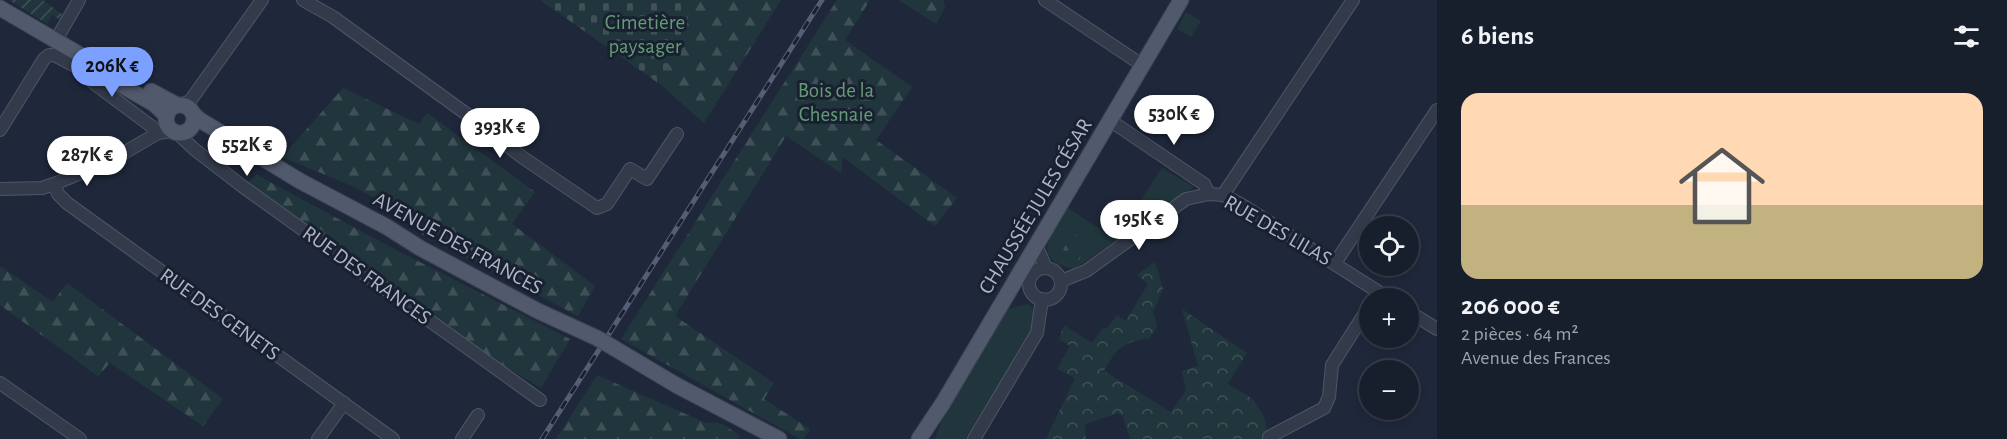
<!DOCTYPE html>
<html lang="fr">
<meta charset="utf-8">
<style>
:root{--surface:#171e2c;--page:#242b38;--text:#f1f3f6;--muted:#9ea2a9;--line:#363c48;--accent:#7ca0ff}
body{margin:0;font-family:"Alegreya Sans",sans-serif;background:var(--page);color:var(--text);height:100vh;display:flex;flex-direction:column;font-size:22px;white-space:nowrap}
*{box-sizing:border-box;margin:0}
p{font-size:20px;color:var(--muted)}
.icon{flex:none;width:33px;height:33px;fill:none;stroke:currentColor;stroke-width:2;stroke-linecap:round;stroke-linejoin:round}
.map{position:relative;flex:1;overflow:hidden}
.sheet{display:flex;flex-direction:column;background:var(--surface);width:570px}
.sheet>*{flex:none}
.controls{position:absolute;left:1359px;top:216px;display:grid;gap:12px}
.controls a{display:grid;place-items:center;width:60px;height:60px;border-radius:50%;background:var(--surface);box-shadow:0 3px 9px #0003,0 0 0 2px var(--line);font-size:30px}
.price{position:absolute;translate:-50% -51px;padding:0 14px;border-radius:21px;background:#fff;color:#222;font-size:20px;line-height:39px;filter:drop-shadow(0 2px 3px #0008)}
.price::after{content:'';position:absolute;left:50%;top:36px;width:18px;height:14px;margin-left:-9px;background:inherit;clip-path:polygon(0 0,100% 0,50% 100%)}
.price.current{background:var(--accent);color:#111}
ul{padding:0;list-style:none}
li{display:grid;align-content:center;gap:12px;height:318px;padding:0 24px}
li span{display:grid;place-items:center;height:186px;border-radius:18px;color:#555}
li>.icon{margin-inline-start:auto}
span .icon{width:108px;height:108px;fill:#fffc;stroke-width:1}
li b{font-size:26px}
h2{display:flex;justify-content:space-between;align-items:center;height:72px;padding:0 24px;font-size:26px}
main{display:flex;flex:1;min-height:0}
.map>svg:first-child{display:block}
</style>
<main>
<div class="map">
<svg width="1437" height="439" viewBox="0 0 1437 439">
<defs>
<pattern id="forest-firs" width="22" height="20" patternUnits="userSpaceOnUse" patternTransform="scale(1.5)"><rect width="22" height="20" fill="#21363c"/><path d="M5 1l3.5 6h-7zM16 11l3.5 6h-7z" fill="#3f5157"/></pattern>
<pattern id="cemetery-stones" width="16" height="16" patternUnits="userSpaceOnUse" patternTransform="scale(1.5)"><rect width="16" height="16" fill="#21363c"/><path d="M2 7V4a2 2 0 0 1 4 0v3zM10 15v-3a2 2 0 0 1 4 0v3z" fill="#3f5157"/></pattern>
<pattern id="park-crowns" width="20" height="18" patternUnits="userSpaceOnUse" patternTransform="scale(1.5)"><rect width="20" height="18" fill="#21363c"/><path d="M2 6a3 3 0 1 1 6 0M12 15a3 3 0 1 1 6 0" fill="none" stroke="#3f5157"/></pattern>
<pattern id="garden-furrows" width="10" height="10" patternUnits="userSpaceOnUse" patternTransform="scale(1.5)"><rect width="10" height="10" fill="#21363c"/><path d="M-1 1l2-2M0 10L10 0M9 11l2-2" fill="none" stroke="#3f5157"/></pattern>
</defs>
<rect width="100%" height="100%" fill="#1f283b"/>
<!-- grass -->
<g fill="#21363c">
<polygon points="1186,12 1201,21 1191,37 1177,29"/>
<path d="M 1162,168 L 1194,187 L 1074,269 C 1028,259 1052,233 1068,208 L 1115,239 Z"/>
<polygon points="1028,304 1033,309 1035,328 971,439 935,439 943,418 1003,310"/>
</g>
<!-- forest -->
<g fill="url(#forest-firs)">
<polygon points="695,0 781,0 704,123 661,85"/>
<polygon points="837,0 870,0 845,40 912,87 876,140 957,198 935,226 843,157 841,173 786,136 675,316 774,383 764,399 810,429 804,439 800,439 621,339"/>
<polygon points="899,0 943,0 945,7 936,24"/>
<polygon points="343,88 419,124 427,113 535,192 512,224 595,286 578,316 422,234 410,219 400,211 350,185 282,157"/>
<polygon points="257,175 379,241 570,339 541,388 493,359 246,184"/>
<polygon points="1073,233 1088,243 1079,260 1063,250"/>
<polygon points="0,266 53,302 67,283 223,399 203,426 110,363 98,376 0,305"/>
<path d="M 597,375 L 706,423 C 722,421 727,427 740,436 L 738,439 L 556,439 Z"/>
</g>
<!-- cemetery -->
<polygon fill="url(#cemetery-stones)" points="540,0 695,0 661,85"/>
<!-- park -->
<path fill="url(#park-crowns)" d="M 1155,262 L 1163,289 L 1153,312 L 1157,326 L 1150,338 C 1122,343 1118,346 1104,371 L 1171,412 L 1186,390 L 1182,371 L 1198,366 L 1182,309 L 1247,353 L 1228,384 L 1253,399 L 1264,417 L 1269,439 L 1130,439 L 1123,416 L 1118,413 L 1085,424 L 1086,439 L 1046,439 L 1075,378 L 1057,369 L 1070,346 L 1059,339 L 1064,325 L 1092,343 L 1103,327 L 1107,329 L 1117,315 L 1126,321 L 1148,284 L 1137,275 Z"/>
<!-- garden -->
<polygon fill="url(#garden-furrows)" points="9,0 43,0 63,15 60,20 52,15 47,24"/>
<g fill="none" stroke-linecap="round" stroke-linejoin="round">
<defs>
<g id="minor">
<polyline points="303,0 333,17 472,118 522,157 597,208 607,204 630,169 647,179 677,134"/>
<polyline points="1045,0 1142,65"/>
<polyline points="56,40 79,0"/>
<polyline points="181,105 190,101 262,0"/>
<polyline points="1111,121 1204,184 1209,194"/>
<polyline points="0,130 44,59 49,55 54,55 79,68 96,85 151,126 157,133"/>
<polyline points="177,133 194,149 242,186 540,400"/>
<polyline points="54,184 58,194 67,203 393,439"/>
<polyline points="0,189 42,188 54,184 110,161 158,133 173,131"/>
<polyline points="1223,195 1353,0"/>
<polyline points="1036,245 1046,268"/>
<polyline points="1335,263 1437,110"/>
<circle cx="1045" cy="284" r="16"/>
<polyline points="1061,281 1086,271 1186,199 1209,194 1223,195 1242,205 1388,298"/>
<polyline points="1408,311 1437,329"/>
<polyline points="0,383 80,439"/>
<polyline points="1269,437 1324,408 1329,397 1332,365 1370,305"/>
<polyline points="318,439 344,403"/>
<polyline points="462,439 478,415"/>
<polyline points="974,439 1037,333 1042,299"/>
</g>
<g id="major">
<polyline points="0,8 84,57 114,81 154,104 167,116"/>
<polyline points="151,91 177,105"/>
<circle cx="180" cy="119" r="14"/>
<polyline points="193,114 200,120 300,181 387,227 420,248 538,311 597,338"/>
<polyline points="614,348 676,385 779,439"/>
<polyline points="919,439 943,403 1181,0"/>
</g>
</defs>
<!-- minor casing -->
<use href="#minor" stroke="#4e5566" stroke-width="14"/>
<!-- major casing -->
<use href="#major" stroke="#3c4455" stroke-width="17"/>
<!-- minor -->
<use href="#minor" stroke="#333b4b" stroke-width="12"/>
<!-- major -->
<use href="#major" stroke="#51596c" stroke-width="15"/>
<defs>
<polyline id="rail" points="542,439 822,0"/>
</defs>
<!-- rail casing -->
<use href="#rail" stroke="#555e73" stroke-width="5"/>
<!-- rail -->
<use href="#rail" stroke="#192030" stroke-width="3" stroke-dasharray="9" stroke-linecap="butt"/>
<defs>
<polyline id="major-bridge" points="597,338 614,348"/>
</defs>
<!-- major-bridge casing -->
<use href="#major-bridge" stroke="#3c4455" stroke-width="17" stroke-linecap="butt"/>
<!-- major-bridge -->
<use href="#major-bridge" stroke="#51596c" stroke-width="15"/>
</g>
<g text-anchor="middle" stroke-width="6" stroke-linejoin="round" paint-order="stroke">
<!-- park labels -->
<g font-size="21" fill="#639b76" stroke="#192030">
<text x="645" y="29">Cimetière<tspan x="645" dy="24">paysager</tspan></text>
<text x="836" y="97">Bois de la<tspan x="836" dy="24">Chesnaie</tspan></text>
</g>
<!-- street labels -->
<g font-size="21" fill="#aeb5c8" stroke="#192030">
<text transform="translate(1035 206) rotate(-59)" y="7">CHAUSSÉE JULES CÉSAR</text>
<text transform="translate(1278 230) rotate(30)" y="7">RUE DES LILAS</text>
<text transform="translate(458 243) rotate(29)" y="7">AVENUE DES FRANCES</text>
<text transform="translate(367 275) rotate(36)" y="7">RUE DES FRANCES</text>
<text transform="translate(220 314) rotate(36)" y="7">RUE DES GENETS</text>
</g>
</g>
</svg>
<div class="controls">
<a><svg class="icon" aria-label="locate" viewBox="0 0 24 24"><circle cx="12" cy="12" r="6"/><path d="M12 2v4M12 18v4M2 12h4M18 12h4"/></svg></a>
<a>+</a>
<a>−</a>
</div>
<b class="price current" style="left:112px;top:98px">206K €</b>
<b class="price" style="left:1174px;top:146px">530K €</b>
<b class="price" style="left:500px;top:159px">393K €</b>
<b class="price" style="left:247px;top:177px">552K €</b>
<b class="price" style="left:87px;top:187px">287K €</b>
<b class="price" style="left:1139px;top:251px">195K €</b>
</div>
<section class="sheet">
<h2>6 biens<svg class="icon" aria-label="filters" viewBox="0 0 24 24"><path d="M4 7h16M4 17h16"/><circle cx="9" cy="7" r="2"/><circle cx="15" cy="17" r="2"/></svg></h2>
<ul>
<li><span style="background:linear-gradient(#ffd9b3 60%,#c2b280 0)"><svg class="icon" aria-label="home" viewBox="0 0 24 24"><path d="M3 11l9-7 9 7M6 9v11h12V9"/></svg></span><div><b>206 000 €</b><p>2 pièces · 64 m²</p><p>Avenue des Frances</p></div></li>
</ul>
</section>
</main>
